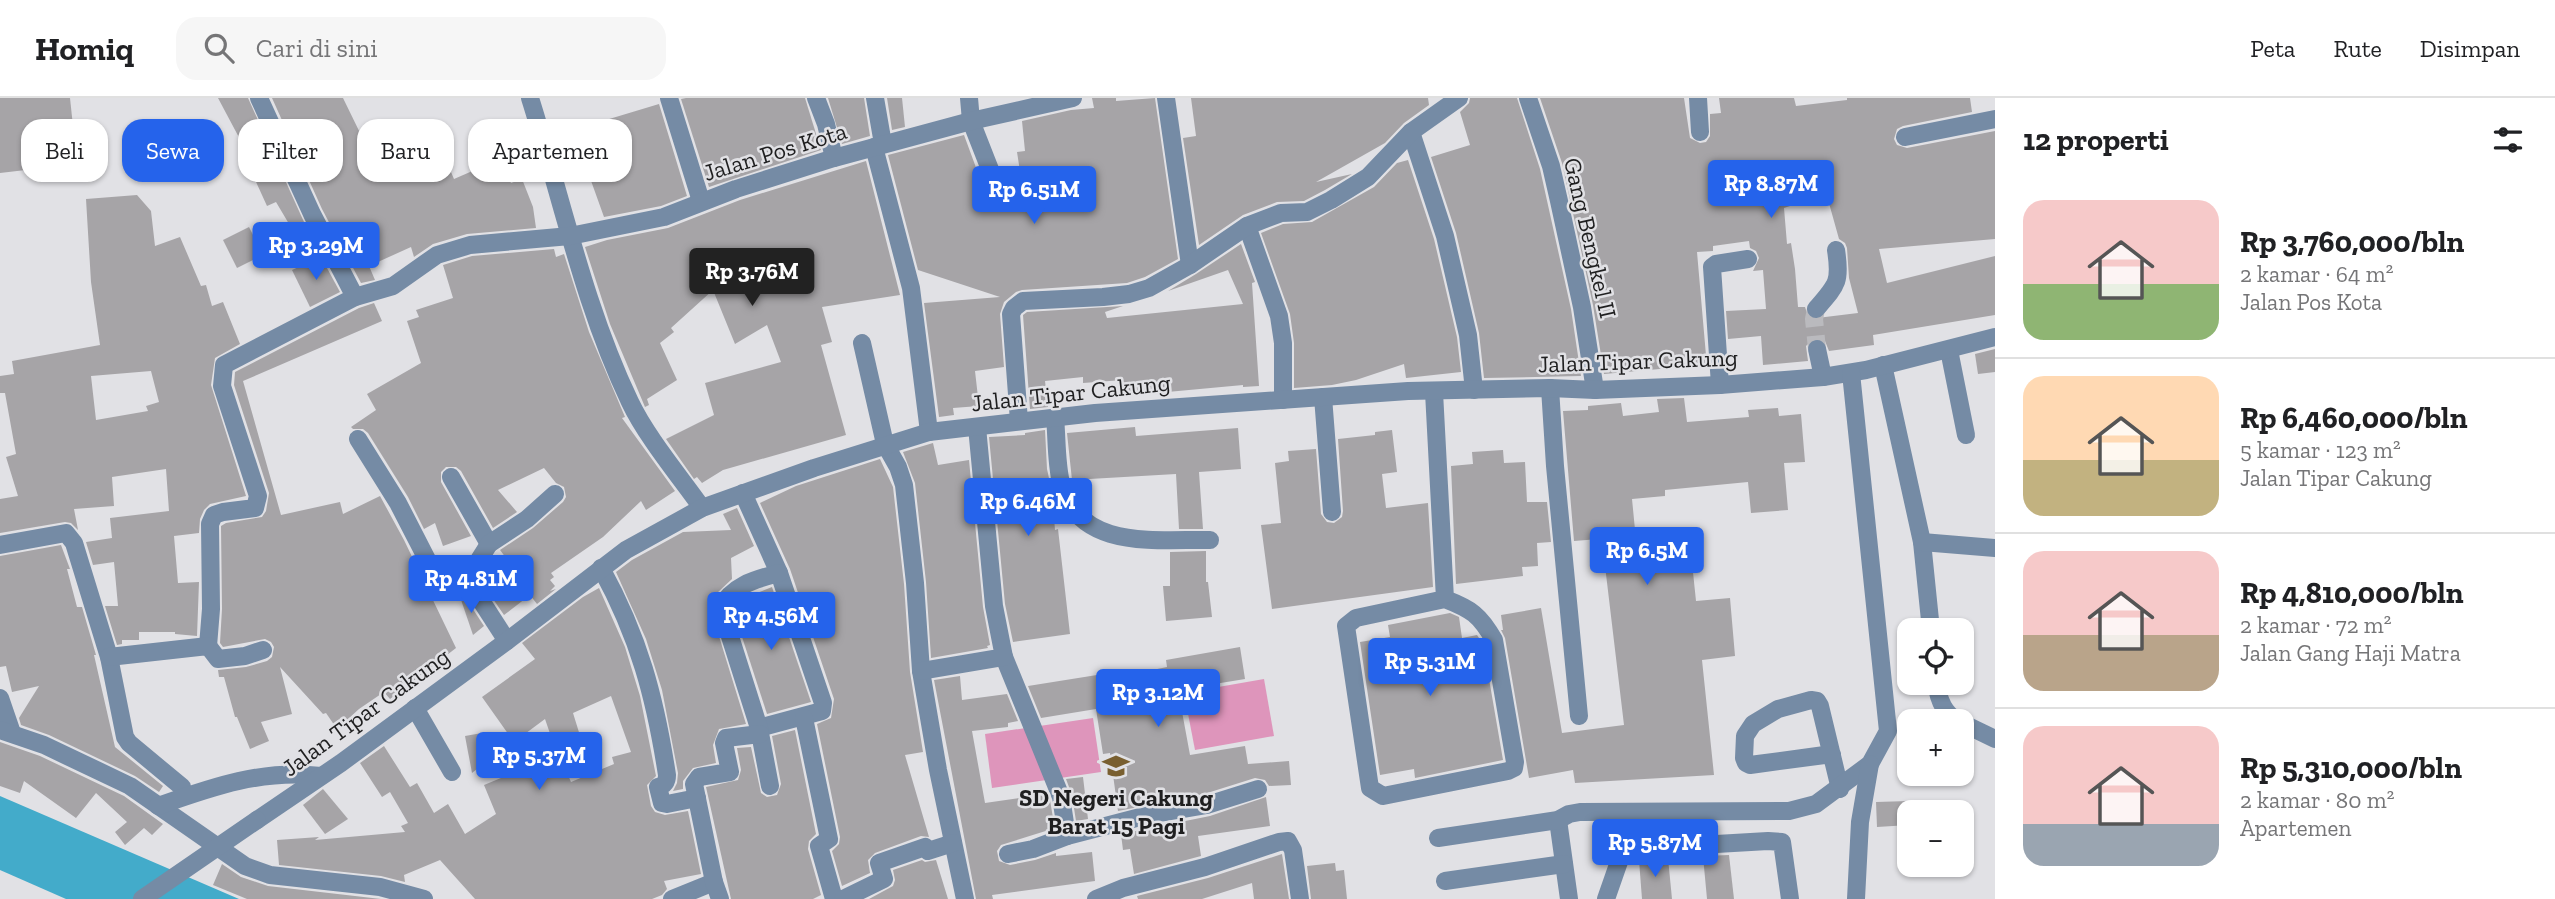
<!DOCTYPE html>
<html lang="id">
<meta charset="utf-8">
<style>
:root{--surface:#fff;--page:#f6f6f6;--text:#202124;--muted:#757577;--line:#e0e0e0;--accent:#2563eb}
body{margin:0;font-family:"Zilla Slab",serif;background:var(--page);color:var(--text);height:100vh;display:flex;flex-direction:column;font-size:26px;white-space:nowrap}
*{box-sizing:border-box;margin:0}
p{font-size:23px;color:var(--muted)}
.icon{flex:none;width:38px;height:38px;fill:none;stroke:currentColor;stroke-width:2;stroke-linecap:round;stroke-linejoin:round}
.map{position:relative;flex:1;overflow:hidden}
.details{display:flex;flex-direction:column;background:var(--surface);width:560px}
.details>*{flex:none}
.top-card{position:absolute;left:21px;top:21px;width:665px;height:63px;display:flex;gap:14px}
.buttons{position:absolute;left:1897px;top:520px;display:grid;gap:14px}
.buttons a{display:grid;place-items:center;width:77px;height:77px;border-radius:14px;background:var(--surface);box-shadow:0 2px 5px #0004;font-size:35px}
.price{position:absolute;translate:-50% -60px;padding:0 16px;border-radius:7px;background:var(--accent);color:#fff;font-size:23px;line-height:46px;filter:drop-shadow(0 2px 4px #0008)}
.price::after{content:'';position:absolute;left:50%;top:42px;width:21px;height:16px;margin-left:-10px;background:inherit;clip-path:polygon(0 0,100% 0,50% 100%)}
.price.selected{background:#222;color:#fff}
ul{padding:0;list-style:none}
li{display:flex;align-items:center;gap:21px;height:175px;padding:0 28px}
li+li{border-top:2px solid var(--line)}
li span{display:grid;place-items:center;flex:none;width:196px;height:140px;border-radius:21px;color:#555}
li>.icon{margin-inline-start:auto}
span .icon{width:84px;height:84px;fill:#fffc;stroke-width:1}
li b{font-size:30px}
h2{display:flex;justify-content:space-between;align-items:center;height:84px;padding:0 28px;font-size:30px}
.pill{padding:0 24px;border-radius:21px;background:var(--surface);box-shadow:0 2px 5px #0004;font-size:24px;line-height:63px}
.pill.selected{background:var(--accent);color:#fff}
header{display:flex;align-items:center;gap:42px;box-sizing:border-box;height:98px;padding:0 35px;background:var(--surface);border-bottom:2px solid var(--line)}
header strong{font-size:33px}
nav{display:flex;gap:38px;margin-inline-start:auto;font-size:24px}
.search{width:490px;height:63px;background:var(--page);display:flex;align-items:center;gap:18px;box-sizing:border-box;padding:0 24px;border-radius:21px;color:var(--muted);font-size:26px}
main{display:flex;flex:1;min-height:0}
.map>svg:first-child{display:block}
</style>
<header>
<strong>Homiq</strong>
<div class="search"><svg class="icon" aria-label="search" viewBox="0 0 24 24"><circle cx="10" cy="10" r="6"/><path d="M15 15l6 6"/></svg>Cari di sini</div>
<nav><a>Peta</a><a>Rute</a><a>Disimpan</a></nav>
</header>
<main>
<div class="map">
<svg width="1995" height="801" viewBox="0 0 1995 801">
<rect width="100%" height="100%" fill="#e1e1e5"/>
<!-- pitch -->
<g fill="#de95bb">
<polygon points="1264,581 1274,638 1195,652 1184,595"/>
<polygon points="1093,620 1101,674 992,690 985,636"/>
</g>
<!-- water -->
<polygon fill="#43abca" points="0,698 239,801 66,801 0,772"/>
<!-- building -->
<g fill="#a6a4a7" fill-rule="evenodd">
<polygon points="0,0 70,0 77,66 0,75"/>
<polygon points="218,0 248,0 304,124 292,131 276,104 267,108 247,64 251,62"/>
<polygon points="272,0 343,0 363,41 368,61 433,32 454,81 500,61 511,85 522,81 533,109 536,130 467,136 433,146 414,159 411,149 369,168 375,182 361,185 322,111"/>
<polygon points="686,0 805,0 821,52 709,89 681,1"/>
<polygon points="828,0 864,0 870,38 842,46"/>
<polygon points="887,0 902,0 905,29 892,32"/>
<polygon points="1092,0 1116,0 1116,3 1155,0 1178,161 1145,179 1127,185 1022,192 1016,194 1004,204 1000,216 1004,269 975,273 979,308 953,310 954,317 939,319 924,205 1000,199 918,172 888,57 964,37 978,75 980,105 991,104 998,108 1003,108 1010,101 1024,99 1017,54 1025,53 1022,23 1071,12 1094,10"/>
<polygon points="1191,0 1428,0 1429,7 1404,25 1385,45 1316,84 1352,76 1325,92 1304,103 1277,104 1243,117 1199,147 1183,40 1196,38"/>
<polygon points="1470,0 1517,0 1540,71 1571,211 1581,278 1484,280 1479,235 1456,135 1431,59 1470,47 1460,14 1469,5"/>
<path d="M 1540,0 L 1684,0 L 1690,40 L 1700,45 L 1706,44 L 1710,38 L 1710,16 L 1721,15 L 1719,0 L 1794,0 L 1796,8 L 1847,2 L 1847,0 L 1970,0 L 1972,14 L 1903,28 L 1897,31 L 1894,41 L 1897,47 L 1907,50 L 1995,33 L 1995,141 L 1879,151 L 1887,185 L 1995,158 L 1995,217 L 1873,237 L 1874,247 L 1829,253 L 1825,243 L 1814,240 L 1806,248 L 1808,263 L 1763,267 L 1761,238 L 1728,241 L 1726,213 L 1766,211 L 1763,172 L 1753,173 L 1759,160 L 1756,153 L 1750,150 L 1749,143 L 1713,148 L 1713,153 L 1697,154 L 1707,269 L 1682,271 L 1682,269 L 1604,276 L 1593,207 L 1562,65 ZM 1827,98 L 1839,141 L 1845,145 L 1847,150 L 1849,180 L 1858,215 L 1809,221 L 1805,209 L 1798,209 L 1795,171 L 1791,145 L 1787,146 L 1784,110 L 1793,107 L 1791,101 Z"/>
<polygon points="659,6 687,98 661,108 604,119 585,66 595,62 586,28"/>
<polygon points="1408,62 1434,141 1457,239 1461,274 1406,280 1404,266 1356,282 1332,287 1294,290 1294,245 1290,216 1261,135 1283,126 1312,124 1374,89 1397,65"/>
<polygon points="866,63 900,197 822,209 832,244 821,247 846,337 723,372 702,385 697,379 694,381 666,341 714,317 705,285 781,264 767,227 735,246 713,192 671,230 674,234 660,245 677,282 647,301 649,307 645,309 610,226 585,149 607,142 668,130 740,102"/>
<path d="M 137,97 L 151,113 L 155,148 L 180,139 L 201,188 L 206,187 L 212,208 L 223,204 L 240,246 L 215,260 L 211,287 L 246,398 L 210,406 L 204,412 L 200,421 L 199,435 L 174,438 L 178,485 L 199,484 L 197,538 L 175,536 L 175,534 L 139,534 L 139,542 L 122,542 L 122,546 L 117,547 L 105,508 L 118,508 L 114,464 L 93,467 L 86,444 L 112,440 L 110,420 L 169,413 L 166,371 L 112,379 L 114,408 L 74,411 L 78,432 L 71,425 L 65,424 L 0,435 L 0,401 L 18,398 L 6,359 L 16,356 L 5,295 L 0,295 L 0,278 L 14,276 L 12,263 L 100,247 L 91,184 L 86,101 ZM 151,273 L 159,304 L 146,308 L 148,313 L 96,322 L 91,278 Z"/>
<polygon points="249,129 263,157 237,170 223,142"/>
<polygon points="1241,146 1255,184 1252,185 1259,288 1243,289 1243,287 1124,298 1123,282 1083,285 1083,279 1045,283 1048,309 1030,311 1023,217 1027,214 1123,208 1105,214 1107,220 1243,206 1228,172 1168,193 1196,176"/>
<polygon points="554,151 556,159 564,156 589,234 625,319 622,320 675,393 646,412 641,403 603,439 551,475 554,479 550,482 555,488 550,493 556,491 537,506 530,497 504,517 491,498 519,477 500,452 533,430 563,404 566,399 564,389 556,385 544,370 498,392 517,414 493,430 461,373 456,369 446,369 441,374 441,384 471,438 443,448 435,425 424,431 408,399 368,335 363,331 353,331 351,329 376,312 367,296 421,265 407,223 419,219 416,212 453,200 443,167 472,158"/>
<polygon points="321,159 340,194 310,209 292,172"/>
<polygon points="374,205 382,223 243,283 281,417 340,404 343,416 380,398 404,442 456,550 390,601 384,594 359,611 337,631 326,615 323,616 280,569 292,616 261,624 269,643 250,651 237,619 235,619 224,579 219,579 218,572 246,569 267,563 272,559 274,549 271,544 265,541 223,549 220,545 222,511 221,428 226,425 262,419 266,413 269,395 234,287 235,274 359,210"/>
<polygon points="1995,251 1995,274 1978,276 1975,256"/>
<polygon points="1684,300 1687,324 1749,319 1748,312 1778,310 1779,318 1801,316 1805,364 1784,365 1788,412 1751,415 1748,384 1665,392 1665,398 1632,401 1637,452 1689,436 1696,503 1730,500 1735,558 1702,562 1714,677 1575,685 1573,672 1529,680 1505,540 1501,532 1503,532 1501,517 1541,510 1562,635 1624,627 1603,451 1600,452 1599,441 1574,443 1563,313 1588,312 1588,308 1621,305 1623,318 1659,314 1657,301"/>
<polygon points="1135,329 1136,338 1238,330 1241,371 1199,374 1203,431 1179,431 1176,376 1072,382 1067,335"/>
<polygon points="1045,332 1047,371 1052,394 1055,432 1058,431 1070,536 1013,544 1005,506 989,339 1025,337 1025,335"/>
<polygon points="1392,332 1397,374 1382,376 1386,410 1428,405 1433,489 1272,511 1261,427 1281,425 1275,365 1289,363 1288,353 1316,351 1321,416 1327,424 1334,425 1342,419 1343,413 1338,341 1375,337 1375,334"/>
<polygon points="933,345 938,367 969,362 983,509 990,547 987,548 988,550 931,560 926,484 915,385 903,354"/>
<polygon points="1503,352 1504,365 1525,364 1527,404 1547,404 1551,444 1537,445 1538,468 1522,469 1523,478 1456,486 1451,368 1473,366 1472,354"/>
<polygon points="880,361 893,389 904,486 910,574 923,654 905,657 929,739 921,738 875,755 868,762 870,775 842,788 832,753 839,746 840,739 817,626 831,620 834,601 790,471 760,405 796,388"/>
<polygon points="737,410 754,448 731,460 732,481 717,495 710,509 746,626 719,631 713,647 716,665 693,670 683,683 683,691 673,693 677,685 678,675 662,592 646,541 616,474 632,462 683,434 731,432 723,416"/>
<polygon points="61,447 70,471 67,471 77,509 82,509 96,557 94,557 115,649 163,688 159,694 135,678 49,637 21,627 19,620 39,588 12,594 6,568 0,569 0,458"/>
<polygon points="1206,453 1206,484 1208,484 1212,519 1166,523 1163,488 1170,488 1170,454"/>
<polygon points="772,489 811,604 767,616 733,511 744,500"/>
<polygon points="599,490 625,549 640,598 656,678 647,687 651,708 655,714 665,717 688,713 701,776 664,783 667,791 662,797 652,801 475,801 440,762 404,777 405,784 381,778 279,767 277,742 319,739 315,742 405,734 401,728 408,725 390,694 382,699 360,665 384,648 410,689 417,685 434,715 448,706 465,736 496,716 484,687 559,656 571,684 614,666 612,659 631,654 611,598 573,615 582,644 556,653 545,621 514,644 482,599 535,561 522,545 583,499"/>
<polygon points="458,493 461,493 484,528 473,537"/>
<polygon points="1450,515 1459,519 1462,540 1477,537 1483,546 1503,662 1415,680 1414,671 1380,677 1360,544 1390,539 1388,527"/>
<polygon points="1240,549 1245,581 1178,592 1190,657 1245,648 1248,666 1289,663 1291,687 1269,688 1265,682 1255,680 1204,696 1118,713 1110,655 1103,656 1096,611 1041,620 1028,588 1122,573 1123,578 1167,569 1166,562"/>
<polygon points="960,578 962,602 1007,596 1018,623 1008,625 1008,629 972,633 985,705 1047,696 1050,702 1054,726 1051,726 1052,731 1001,747 997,753 999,763 1010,767 1035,762 1056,755 1056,758 1092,754 1095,783 992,797 993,801 976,801 934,582"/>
<polygon points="795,632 816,736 809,743 808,751 821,797 813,801 731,801 706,689 738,682 741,672 737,650 751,649 761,695 767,699 777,697 781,686 772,638"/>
<polygon points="482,635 487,663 472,675 465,638"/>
<polygon points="0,644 40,658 124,698 163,726 152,737 144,730 125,747 115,734 127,724 96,695 76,720 24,683 20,695 0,688"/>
<polygon points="1083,679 1088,721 1076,723 1072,697 1066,681"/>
<polygon points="323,691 348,721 325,736 303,707"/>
<polygon points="1266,699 1270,728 1198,738 1201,758 1134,776 1130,751 1123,752 1121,736 1210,718"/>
<polygon points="1909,703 1909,727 1877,729 1876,704"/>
<polygon points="1282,756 1289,801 1254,801 1252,785 1202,801 1138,801 1137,798 1208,780"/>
<polygon points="1729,757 1734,801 1707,801 1703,758"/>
<polygon points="1668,760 1672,801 1642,801 1639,762"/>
<polygon points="922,762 925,764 936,762 948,801 869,801 893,788 895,782 893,772"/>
<polygon points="1335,765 1336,773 1344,772 1347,801 1311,801 1307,768"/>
<polygon points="222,766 241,779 268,788 381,801 247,801 213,787"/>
</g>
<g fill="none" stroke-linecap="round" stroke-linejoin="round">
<!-- minor-tunnel -->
<polyline stroke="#bababe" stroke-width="18" stroke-dasharray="18 9" stroke-linecap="butt" points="1816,211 1814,221 1817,251"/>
<!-- minor -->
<g stroke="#758ba5" stroke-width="18">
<polyline points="259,0 312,116 355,199"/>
<path d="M 530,0 C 562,101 584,208 630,304 C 646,338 680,379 702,410"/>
<polyline points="669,0 701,103"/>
<polyline points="816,0 826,26 834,60"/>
<polyline points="875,0 883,46"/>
<polyline points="969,0 971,23 1000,97"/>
<polyline points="1166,0 1190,167"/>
<polyline points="1528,0 1551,68 1559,103 1582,209 1595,292"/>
<polyline points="1698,0 1700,34"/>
<polyline points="1411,34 1445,138 1468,237 1474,292"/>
<polyline points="1905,39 1995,21"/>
<polyline points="874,49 911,190 929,334"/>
<polyline points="1247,128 1279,218 1283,245 1283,302"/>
<path d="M 1816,211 C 1837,187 1841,184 1836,152"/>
<polyline points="862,245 885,346 898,369 904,387 915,485 921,573 938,672 965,801"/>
<polyline points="1817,251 1823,279"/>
<polyline points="1949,252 1966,337"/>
<polyline points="1883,267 1922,444 1931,532"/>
<polyline points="1720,287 1712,169 1716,166 1748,161"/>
<polyline points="1550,290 1555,368 1579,618"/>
<path d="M 1434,294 L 1445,501 L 1356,520 L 1346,528 L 1370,690 L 1383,698 L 1508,673 L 1514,670 L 1515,664 L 1494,542 C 1480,517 1471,511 1445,501"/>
<polyline points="1323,299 1332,414"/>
<path d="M 1055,319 C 1057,341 1056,364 1061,385 C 1078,453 1156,441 1210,442"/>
<polyline points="1019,323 1011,216 1014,210 1023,203 1103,199 1129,196 1149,190 1190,167 1247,128 1281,115 1307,114 1331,102 1368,79 1411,34 1459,0"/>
<polyline points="358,341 398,405 434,475 443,482 467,481"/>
<polyline points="451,379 489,446"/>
<polyline points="743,395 779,475 823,605 822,613 759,630"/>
<polyline points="1922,444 1995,450"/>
<polyline points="0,447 66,435 74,445 109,559 125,639 129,645 182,689"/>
<path d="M 601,470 C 639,539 655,599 667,677 C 667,683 665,687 658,689 L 662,705 L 667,706 L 697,700"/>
<polyline points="467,481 489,446 527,421 555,396"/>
<polyline points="467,481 507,543"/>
<polyline points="208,548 211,511 210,426 214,417 223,414 255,410 258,398 222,288 224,267 355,199 393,188 437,157 470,147 570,138 664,119 736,91 834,60 971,23 1073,0"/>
<polyline points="109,559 208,548 218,561 245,558 263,552"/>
<polyline points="1004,559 1061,699 1067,738 1033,751 1008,756"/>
<polyline points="921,573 1004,559 994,508 977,329"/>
<path d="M 1936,584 C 1938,600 1944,616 1958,623"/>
<polyline points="0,600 12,635"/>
<polyline points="415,610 452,674"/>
<polyline points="804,620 829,741 819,748 834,801"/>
<polyline points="1962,625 1995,641"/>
<polyline points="0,632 44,647 130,688 245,768 270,777 380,789 424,801"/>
<polyline points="1832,656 1750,667 1746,665 1744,660 1745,638 1753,626 1778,611 1811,602 1817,603 1820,608 1840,691"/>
<path d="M 770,688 L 759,630 L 721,510 C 731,487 757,481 779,475"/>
<path d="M 158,708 C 212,689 262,671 321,678"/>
<polyline points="257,722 341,665 507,543 626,452 702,410 814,370 929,334 1095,315 1408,293 1550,290 1595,292 1720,287 1823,279 1866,272 1995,239"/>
<polyline points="1558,722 1569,801"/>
<polyline points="1067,738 1148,717 1207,707 1258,691"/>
<polyline points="1438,740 1558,722 1569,716 1580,714 1789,713 1816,706 1870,666 1888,633 1851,275"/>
<polyline points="1445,783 1564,766"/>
<polyline points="672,801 714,784"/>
<polyline points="720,801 714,784 694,686 699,679 730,674 724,645 726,640 760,636"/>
<polyline points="843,801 884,781 879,765 925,749 928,753 953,745"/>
<polyline points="1096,801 1123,790 1205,769 1279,744 1288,743 1293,752 1300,801"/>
<polyline points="1606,801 1621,758 1630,751 1768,743 1782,744 1790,801"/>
<polyline points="1856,801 1860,724 1870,666"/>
</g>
<!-- minor-bridge -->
<polyline stroke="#758ba5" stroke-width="18" points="142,801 257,722"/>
</g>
<!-- icons -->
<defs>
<symbol id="school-bare" viewBox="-9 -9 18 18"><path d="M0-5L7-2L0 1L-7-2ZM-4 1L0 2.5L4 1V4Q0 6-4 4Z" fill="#795f30" stroke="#e1e1e5" stroke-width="2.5" paint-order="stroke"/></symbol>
</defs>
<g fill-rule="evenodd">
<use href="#school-bare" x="1097" y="649" width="38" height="38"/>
</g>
<g text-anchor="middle" stroke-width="5" stroke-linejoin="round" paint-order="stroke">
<!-- street labels -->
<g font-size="24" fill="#1f1f20" stroke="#e1e1e5">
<text transform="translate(775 54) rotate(-17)" y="8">Jalan Pos Kota</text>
<text transform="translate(1590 140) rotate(77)" y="8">Gang Bengkel II</text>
<text transform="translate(1638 263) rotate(-2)" y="8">Jalan Tipar Cakung</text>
<text transform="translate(1071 295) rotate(-6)" y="8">Jalan Tipar Cakung</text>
<text transform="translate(366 614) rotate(-36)" y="8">Jalan Tipar Cakung</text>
</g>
<!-- poi labels -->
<g font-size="24" font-weight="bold" fill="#1f1f20" stroke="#e1e1e5">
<text x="1116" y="708">SD Negeri Cakung<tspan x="1116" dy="28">Barat 15 Pagi</tspan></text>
</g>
</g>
</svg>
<div class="buttons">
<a><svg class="icon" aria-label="locate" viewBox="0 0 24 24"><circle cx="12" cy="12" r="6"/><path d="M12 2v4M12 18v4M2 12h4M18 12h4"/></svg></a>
<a>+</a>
<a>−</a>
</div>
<b class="price" style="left:1771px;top:122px">Rp 8.87M</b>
<b class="price" style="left:1034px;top:128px">Rp 6.51M</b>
<b class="price" style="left:316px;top:184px">Rp 3.29M</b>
<b class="price selected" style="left:752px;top:210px">Rp 3.76M</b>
<b class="price" style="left:1028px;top:440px">Rp 6.46M</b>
<b class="price" style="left:1647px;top:489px">Rp 6.5M</b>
<b class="price" style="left:471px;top:517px">Rp 4.81M</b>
<b class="price" style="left:771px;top:554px">Rp 4.56M</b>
<b class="price" style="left:1430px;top:600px">Rp 5.31M</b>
<b class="price" style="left:1158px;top:631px">Rp 3.12M</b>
<b class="price" style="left:539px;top:694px">Rp 5.37M</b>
<b class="price" style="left:1655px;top:781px">Rp 5.87M</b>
<div class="top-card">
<a class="pill">Beli</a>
<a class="pill selected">Sewa</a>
<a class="pill">Filter</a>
<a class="pill">Baru</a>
<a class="pill">Apartemen</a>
</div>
</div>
<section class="details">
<h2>12 properti<svg class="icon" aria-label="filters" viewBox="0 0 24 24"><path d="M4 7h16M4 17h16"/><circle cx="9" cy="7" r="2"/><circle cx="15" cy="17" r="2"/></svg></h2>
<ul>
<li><span style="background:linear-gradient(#f6c9c9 60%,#8fb573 0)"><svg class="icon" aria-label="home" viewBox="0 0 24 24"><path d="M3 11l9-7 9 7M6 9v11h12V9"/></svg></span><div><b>Rp 3,760,000/bln</b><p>2 kamar · 64 m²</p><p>Jalan Pos Kota</p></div></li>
<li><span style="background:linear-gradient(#ffd9b3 60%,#c2b280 0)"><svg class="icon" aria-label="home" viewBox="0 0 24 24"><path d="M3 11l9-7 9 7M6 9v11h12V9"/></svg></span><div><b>Rp 6,460,000/bln</b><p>5 kamar · 123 m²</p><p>Jalan Tipar Cakung</p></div></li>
<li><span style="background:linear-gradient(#f6c9c9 60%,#b9a48a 0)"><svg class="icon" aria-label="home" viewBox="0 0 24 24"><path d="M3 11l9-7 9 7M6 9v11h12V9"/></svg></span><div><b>Rp 4,810,000/bln</b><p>2 kamar · 72 m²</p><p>Jalan Gang Haji Matra</p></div></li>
<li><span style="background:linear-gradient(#f6c9c9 70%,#9aa5b1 0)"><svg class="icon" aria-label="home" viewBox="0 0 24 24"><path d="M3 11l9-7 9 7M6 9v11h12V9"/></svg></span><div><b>Rp 5,310,000/bln</b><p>2 kamar · 80 m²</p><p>Apartemen</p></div></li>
</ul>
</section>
</main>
